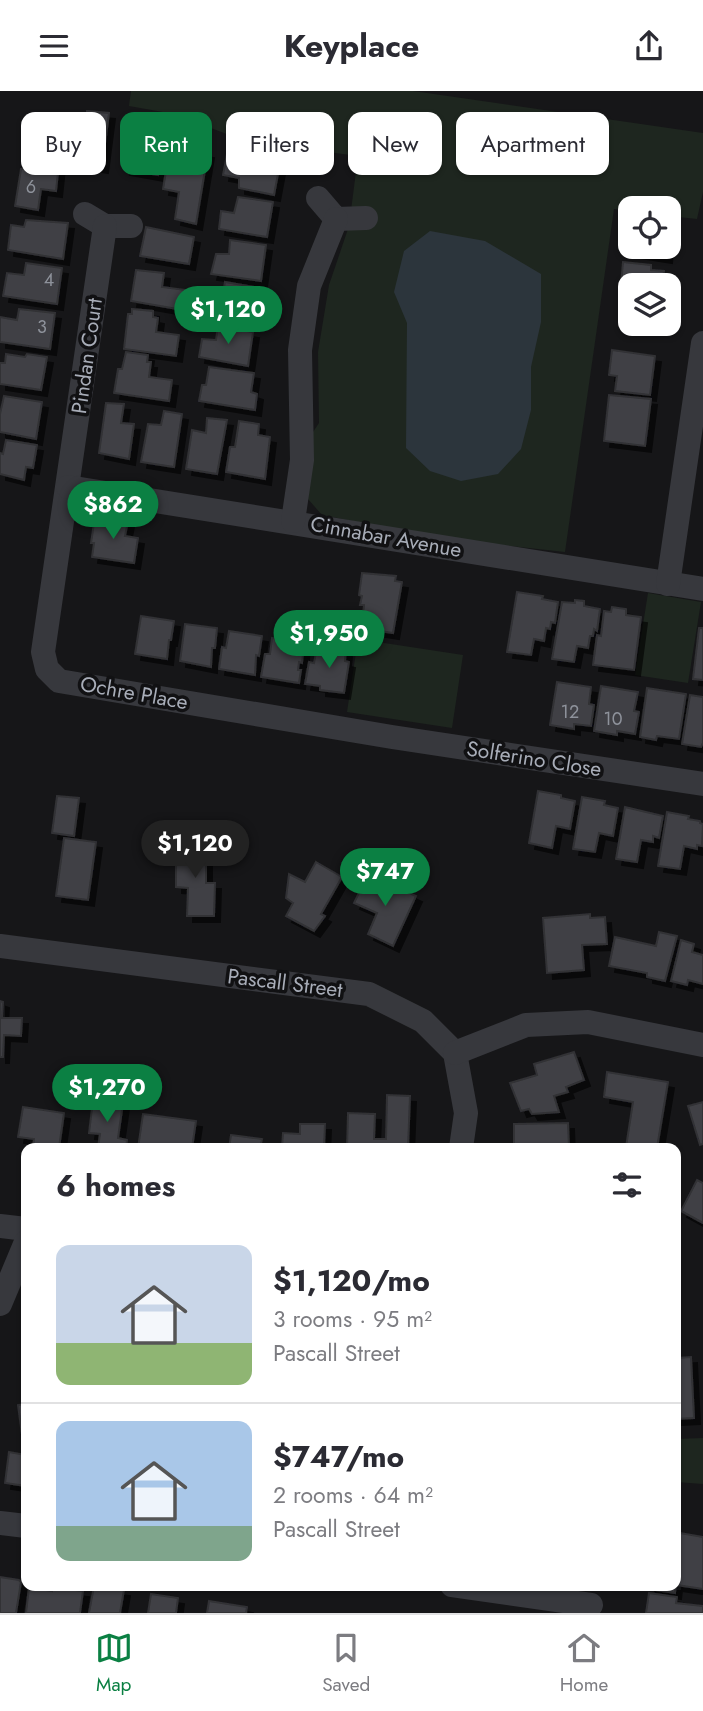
<!DOCTYPE html>
<meta charset="utf-8">
<style>
:root{--surface:#fff;--page:#f7f7f7;--text:#2b2b33;--muted:#7c7c81;--line:#e1e1e2;--accent:#0b8043}
body{margin:0;font-family:Jost,sans-serif;background:var(--page);color:var(--text);height:100vh;display:flex;flex-direction:column;font-size:26px;white-space:nowrap}
*{box-sizing:border-box;margin:0}
p{font-size:23px;color:var(--muted)}
.icon{flex:none;width:38px;height:38px;fill:none;stroke:currentColor;stroke-width:2;stroke-linecap:round;stroke-linejoin:round}
.map{position:relative;flex:1;overflow:hidden}
.sheet{position:absolute;left:21px;top:1052px;width:660px;height:448px;display:flex;flex-direction:column;background:var(--surface);border-radius:14px;box-shadow:0 2px 5px #0004}
.sheet>*{flex:none}
.hud{position:absolute;left:21px;top:21px;width:662px;height:63px;display:flex;gap:14px}
.fabs{position:absolute;left:618px;top:105px;display:grid;gap:14px}
.fabs a{display:grid;place-items:center;width:63px;height:63px;border-radius:14px;background:var(--surface);box-shadow:0 2px 5px #0004;font-size:35px}
.price{position:absolute;translate:-50% -60px;padding:0 16px;border-radius:24px;background:var(--accent);color:#fff;font-size:23px;line-height:46px;filter:drop-shadow(0 2px 4px #0008)}
.price::after{content:'';position:absolute;left:50%;top:42px;width:21px;height:16px;margin-left:-10px;background:inherit;clip-path:polygon(0 0,100% 0,50% 100%)}
.price.active{background:#222;color:#fff}
ul{padding:0;list-style:none}
li{display:flex;align-items:center;gap:21px;height:175px;padding:0 35px}
li+li{border-top:2px solid var(--line)}
li span{display:grid;place-items:center;flex:none;width:196px;height:140px;border-radius:14px;color:#555}
li>.icon{margin-inline-start:auto}
span .icon{width:84px;height:84px;fill:#fffc;stroke-width:1}
li b{font-size:30px}
h2{display:flex;justify-content:space-between;align-items:center;height:84px;padding:0 35px;font-size:30px}
.chip{padding:0 24px;border-radius:14px;background:var(--surface);box-shadow:0 2px 5px #0004;font-size:24px;line-height:63px}
.chip.active{background:var(--accent);color:#fff}
header{display:flex;justify-content:space-between;align-items:center;height:91px;padding:0 35px;background:var(--surface);font-size:32px;font-weight:700}
.menu{display:flex;justify-content:space-around;align-items:center;height:98px;border-top:2px solid var(--line);background:var(--surface);font-size:19px;color:var(--muted)}
.menu a{display:grid;justify-items:center;gap:4px}
.menu .active{color:var(--accent)}
.map>svg:first-child{display:block}
</style>
<header><svg class="icon" aria-label="menu" viewBox="0 0 24 24"><path d="M4 6h16M4 12h16M4 18h16"/></svg>Keyplace<svg class="icon" aria-label="share" viewBox="0 0 24 24"><path d="M12 15V3M7 8l5-5 5 5M5 13v7h14v-7"/></svg></header>
<div class="map">
<svg width="703" height="1522" viewBox="0 0 703 1522">
<defs>
<filter id="shadow"><feDropShadow dx="6" dy="6" stdDeviation="0" flood-color="#0009"/></filter>
</defs>
<rect width="100%" height="100%" fill="#161618"/>
<!-- green -->
<g fill="#1e261f">
<polygon points="131,0 413,0 703,42 703,101 697,128 669,125 668,117 630,117 630,120 614,118 565,461 446,448 322,424 308,408 311,344 319,332 318,261 329,194 349,135 358,65 245,50 174,23 129,15"/>
<polygon points="648,502 701,511 688,592 635,584"/>
<polygon points="358,548 463,564 452,637 347,621"/>
<polygon points="703,1347 703,1393 676,1391 676,1348"/>
</g>
<!-- water -->
<polygon fill="#2c353c" points="430,140 485,150 541,183 541,231 531,276 531,319 521,358 498,383 461,390 430,380 406,357 407,232 394,201 404,160"/>
<!-- building -->
<g fill="#404145" stroke="#303034" stroke-width="2" filter="url(#shadow)">
<polygon points="87,20 109,22 102,76 66,70 72,33 85,36"/>
<polygon points="146,27 166,32 158,84 124,78 128,43 142,46"/>
<polygon points="28,55 47,58 45,70 59,72 56,100 41,98 38,119 15,115 21,78 24,78"/>
<polygon points="184,57 208,61 196,133 175,128 179,101 163,98 167,74 181,75"/>
<polygon points="227,63 280,72 274,104 239,97 239,87 223,84"/>
<polygon points="238,106 273,111 267,146 219,138 221,120 234,122"/>
<polygon points="26,129 68,132 63,168 8,159 11,134 24,136"/>
<polygon points="146,136 194,146 189,173 140,165"/>
<polygon points="230,149 266,154 261,190 211,183 216,163 229,163"/>
<polygon points="634,156 667,156 666,166 634,161"/>
<polygon points="623,171 651,174 651,179 664,180 662,194 630,194 630,206 627,206 629,195 621,194"/>
<polygon points="26,172 62,177 57,213 3,205 7,182 24,184"/>
<polygon points="136,179 164,182 162,196 186,199 183,219 131,210"/>
<polygon points="225,191 260,197 253,231 207,224 209,206 222,207"/>
<polygon points="19,218 55,222 50,258 0,251 0,226 17,229"/>
<polygon points="132,218 153,220 153,226 158,227 156,241 179,244 176,265 124,258 128,223 132,223"/>
<polygon points="218,235 253,241 248,275 199,266 202,248 216,249"/>
<polygon points="612,259 655,265 650,304 615,300 617,285 609,284"/>
<polygon points="126,261 148,264 147,271 151,271 149,286 172,289 169,310 114,302 118,278 122,278"/>
<polygon points="6,263 25,266 27,263 47,266 41,299 0,293 0,272 5,272"/>
<polygon points="209,276 254,282 251,301 257,303 255,319 199,310 202,294 206,294"/>
<polygon points="609,304 651,308 645,355 604,350"/>
<polygon points="4,305 42,311 36,348 0,341 0,323"/>
<polygon points="106,312 124,313 121,332 134,333 129,368 99,362"/>
<polygon points="164,320 182,323 174,376 141,371 148,333 161,334"/>
<polygon points="207,327 227,329 217,383 186,378 192,339 206,342"/>
<polygon points="239,330 259,333 258,344 270,346 265,388 226,381 230,356 235,356"/>
<polygon points="6,349 37,354 33,377 26,376 24,389 0,383 0,362 3,363"/>
<polygon points="95,425 128,430 125,445 138,447 134,472 92,466 94,452 91,452"/>
<polygon points="362,482 396,485 395,490 402,491 393,542 373,539 375,525 363,523 364,514 360,514 362,505 359,504"/>
<polygon points="517,501 543,505 542,508 558,511 555,532 551,531 550,538 546,537 544,550 534,548 531,564 507,561"/>
<polygon points="575,509 584,510 584,515 600,518 597,540 594,538 593,545 590,545 588,557 577,555 574,571 552,568 562,511 575,512"/>
<polygon points="612,516 626,518 626,524 641,526 634,579 593,574 597,544 601,545 604,520 611,521"/>
<polygon points="141,525 174,530 171,549 169,549 167,568 135,563"/>
<polygon points="185,533 217,537 215,557 212,557 211,576 180,570"/>
<polygon points="699,537 703,537 703,589 693,588"/>
<polygon points="229,540 262,545 259,565 256,564 255,584 219,578 222,556 226,557"/>
<polygon points="272,547 304,553 302,572 299,571 298,579 301,579 299,592 261,586 265,563 270,563"/>
<polygon points="317,556 346,560 345,570 349,571 344,602 320,599 320,595 305,593 309,571 314,572"/>
<polygon points="557,591 591,596 589,613 594,614 591,635 574,633 574,638 550,634"/>
<polygon points="601,595 638,601 634,620 639,621 635,643 617,640 617,644 594,640"/>
<polygon points="647,597 686,603 679,648 657,645 656,649 640,646"/>
<polygon points="690,604 703,606 703,652 701,656 682,653"/>
<polygon points="538,700 561,704 561,707 575,710 570,738 556,735 552,757 529,752"/>
<polygon points="57,705 79,707 74,745 52,742"/>
<polygon points="582,706 605,710 604,714 618,717 613,745 599,742 595,761 573,758"/>
<polygon points="625,716 663,725 659,747 653,745 653,751 641,749 637,771 616,768"/>
<polygon points="667,721 689,725 688,728 700,730 700,732 703,733 702,755 697,754 697,758 684,755 680,778 658,775"/>
<polygon points="64,747 96,751 88,809 56,805"/>
<polygon points="176,755 206,756 206,792 215,792 214,825 187,825 188,797 176,796"/>
<polygon points="316,771 342,786 321,823 325,825 314,840 286,825 293,812 286,807 289,783 305,791"/>
<polygon points="368,783 416,805 393,855 368,843 377,822 354,812"/>
<polygon points="590,823 590,827 605,826 607,853 582,854 584,879 547,882 543,827"/>
<polygon points="659,841 677,845 665,890 647,886 647,882 609,875 615,846 656,855"/>
<polygon points="681,849 694,853 692,861 703,864 703,893 688,889 687,894 671,890"/>
<polygon points="0,910 3,911 2,927 22,927 21,945 4,944 3,966 0,966"/>
<polygon points="574,961 584,989 566,996 568,1001 554,1005 559,1021 532,1023 529,1018 521,1020 510,992 537,984 534,973"/>
<polygon points="607,981 668,991 657,1057 626,1056 633,1011 604,1006"/>
<polygon points="387,1004 410,1005 408,1057 347,1057 348,1022 375,1023 374,1048 386,1048"/>
<polygon points="93,1009 123,1012 118,1047 127,1049 126,1057 98,1057 100,1043 89,1042"/>
<polygon points="703,1011 703,1053 700,1054 688,1015"/>
<polygon points="23,1016 64,1022 59,1057 33,1057 34,1048 18,1046"/>
<polygon points="143,1023 196,1030 192,1057 171,1054 170,1057 138,1057"/>
<polygon points="568,1032 569,1057 514,1057 514,1033"/>
<polygon points="300,1033 325,1033 324,1057 282,1057 283,1042 300,1043"/>
<polygon points="231,1044 262,1048 260,1057 229,1057"/>
<polygon points="697,1089 703,1092 703,1132 681,1120"/>
<polygon points="691,1266 694,1327 676,1328 676,1267"/>
<polygon points="26,1313 26,1343 22,1344 18,1314"/>
<polygon points="9,1361 26,1364 26,1395 5,1392"/>
<polygon points="680,1442 703,1446 703,1498 676,1494 675,1502 649,1498 649,1494 676,1494 676,1448 680,1449"/>
<polygon points="0,1486 19,1489 21,1491 16,1522 0,1522"/>
<polygon points="94,1495 124,1499 120,1522 89,1522"/>
<polygon points="29,1496 52,1500 52,1496 83,1500 80,1522 26,1522"/>
<polygon points="649,1502 677,1506 676,1512 703,1515 703,1522 646,1522"/>
<polygon points="151,1503 178,1507 176,1522 148,1522"/>
<polygon points="209,1510 247,1516 246,1522 207,1522"/>
</g>
<g fill="none" stroke-linecap="round" stroke-linejoin="round">
<!-- minor -->
<g stroke="#37383d" stroke-width="24">
<polyline points="318,107 336,128 366,127"/>
<polyline points="85,123 105,135 131,135"/>
<polyline points="105,135 43,561 47,578 59,590 392,646 703,693"/>
<polyline points="68,396 703,498"/>
<polyline points="293,430 302,369 300,259 309,195 336,128"/>
<polyline points="668,493 703,252"/>
<polyline points="0,855 369,903 423,930 455,962 466,1022 461,1057"/>
<polyline points="455,962 526,934 588,931 703,954"/>
<polyline points="0,1135 26,1138"/>
<polyline points="0,1213 26,1151"/>
<polyline points="0,1432 26,1435"/>
<polyline points="452,1494 591,1514"/>
</g>
</g>
<g text-anchor="middle" stroke-width="7" stroke-linejoin="round" paint-order="stroke">
<!-- number labels -->
<g font-size="18" fill="#8e929b">
<text x="31" y="102">6</text>
<text x="49" y="195">4</text>
<text x="42" y="242">3</text>
<text x="570" y="627">12</text>
<text x="613" y="634">10</text>
</g>
<!-- street labels -->
<g font-size="21" fill="#a8adb8" stroke="#111113">
<text transform="translate(87 265) rotate(-82)" y="7">Pindan Court</text>
<text transform="translate(386 446) rotate(10)" y="7">Cinnabar Avenue</text>
<text transform="translate(134 602) rotate(10)" y="7">Ochre Place</text>
<text transform="translate(534 668) rotate(9)" y="7">Solferino Close</text>
<text transform="translate(285 892) rotate(7)" y="7">Pascall Street</text>
</g>
</g>
</svg>
<div class="fabs">
<a><svg class="icon" aria-label="locate" viewBox="0 0 24 24"><circle cx="12" cy="12" r="6"/><path d="M12 2v4M12 18v4M2 12h4M18 12h4"/></svg></a>
<a><svg class="icon" aria-label="layers" viewBox="0 0 24 24"><path d="M12 4l9 5-9 5-9-5zM3 14l9 5 9-5"/></svg></a>
</div>
<b class="price" style="left:228px;top:255px">$1,120</b>
<b class="price" style="left:113px;top:450px">$862</b>
<b class="price" style="left:329px;top:579px">$1,950</b>
<b class="price active" style="left:195px;top:789px">$1,120</b>
<b class="price" style="left:385px;top:817px">$747</b>
<b class="price" style="left:107px;top:1033px">$1,270</b>
<div class="hud">
<a class="chip">Buy</a>
<a class="chip active">Rent</a>
<a class="chip">Filters</a>
<a class="chip">New</a>
<a class="chip">Apartment</a>
</div>
<section class="sheet">
<h2>6 homes<svg class="icon" aria-label="filters" viewBox="0 0 24 24"><path d="M4 7h16M4 17h16"/><circle cx="9" cy="7" r="2"/><circle cx="15" cy="17" r="2"/></svg></h2>
<ul>
<li><span style="background:linear-gradient(#c9d6e8 70%,#8fb573 0)"><svg class="icon" aria-label="home" viewBox="0 0 24 24"><path d="M3 11l9-7 9 7M6 9v11h12V9"/></svg></span><div><b>$1,120/mo</b><p>3 rooms · 95 m²</p><p>Pascall Street</p></div></li>
<li><span style="background:linear-gradient(#a9c7e8 75%,#7fa58c 0)"><svg class="icon" aria-label="home" viewBox="0 0 24 24"><path d="M3 11l9-7 9 7M6 9v11h12V9"/></svg></span><div><b>$747/mo</b><p>2 rooms · 64 m²</p><p>Pascall Street</p></div></li>
</ul>
</section>
</div>
<nav class="menu">
<a class="active"><svg class="icon" aria-label="map" viewBox="0 0 24 24"><path d="M3 6l6-2 6 2 6-2v14l-6 2-6-2-6 2zM9 4v14M15 6v14"/></svg>Map</a>
<a><svg class="icon" aria-label="saved" viewBox="0 0 24 24"><path d="M7 4h10v16l-5-4-5 4z"/></svg>Saved</a>
<a><svg class="icon" aria-label="home" viewBox="0 0 24 24"><path d="M3 11l9-7 9 7M6 9v11h12V9"/></svg>Home</a>
</nav>
